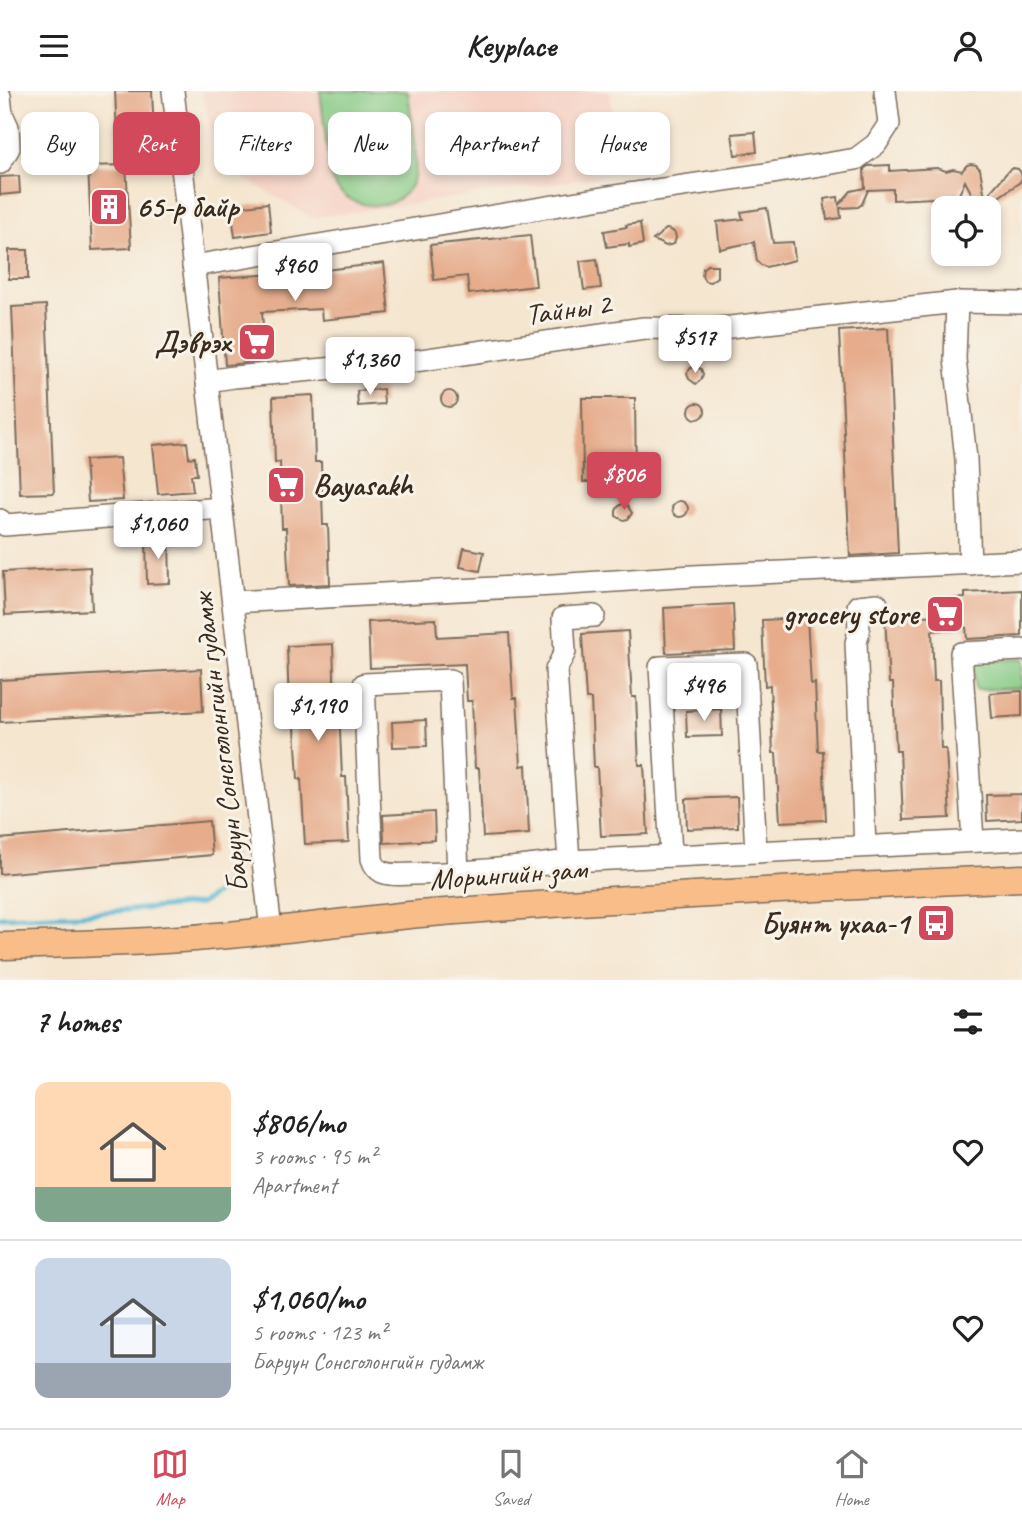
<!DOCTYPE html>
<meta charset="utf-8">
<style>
:root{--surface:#fff;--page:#f2f2f2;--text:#222;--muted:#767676;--line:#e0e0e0;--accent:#d1495b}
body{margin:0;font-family:Caveat,sans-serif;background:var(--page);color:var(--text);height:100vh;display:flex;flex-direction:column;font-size:26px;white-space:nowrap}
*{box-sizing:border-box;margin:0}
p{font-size:23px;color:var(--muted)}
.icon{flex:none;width:38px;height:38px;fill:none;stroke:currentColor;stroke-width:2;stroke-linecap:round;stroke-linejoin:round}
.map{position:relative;height:889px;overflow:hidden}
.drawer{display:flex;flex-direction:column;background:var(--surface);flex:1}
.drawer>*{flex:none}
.guide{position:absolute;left:21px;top:21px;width:980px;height:63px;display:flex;gap:14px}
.controls{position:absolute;left:931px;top:105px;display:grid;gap:14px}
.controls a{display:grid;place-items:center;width:70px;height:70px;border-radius:14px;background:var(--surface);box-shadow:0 4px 10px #0003;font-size:35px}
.price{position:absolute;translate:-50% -60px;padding:0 16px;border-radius:7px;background:#fff;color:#222;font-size:23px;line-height:46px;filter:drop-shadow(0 2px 4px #0008)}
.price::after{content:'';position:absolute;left:50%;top:42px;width:21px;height:16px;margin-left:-10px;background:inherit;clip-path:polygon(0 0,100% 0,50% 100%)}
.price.selected{background:var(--accent);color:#fff}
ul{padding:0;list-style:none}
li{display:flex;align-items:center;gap:21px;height:175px;padding:0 35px}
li+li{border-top:2px solid var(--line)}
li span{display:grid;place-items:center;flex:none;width:196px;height:140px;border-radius:14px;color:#555}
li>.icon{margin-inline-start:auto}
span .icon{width:84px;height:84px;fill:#fffc;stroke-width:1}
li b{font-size:30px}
h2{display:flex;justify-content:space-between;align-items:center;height:84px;padding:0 35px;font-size:30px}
.tag{padding:0 24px;border-radius:14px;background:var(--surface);box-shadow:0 4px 10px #0003;font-size:24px;line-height:63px}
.tag.selected{background:var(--accent);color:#fff}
header{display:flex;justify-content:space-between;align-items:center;height:91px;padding:0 35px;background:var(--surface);font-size:32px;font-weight:600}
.tab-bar{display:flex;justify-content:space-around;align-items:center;height:98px;border-top:2px solid var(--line);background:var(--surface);font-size:19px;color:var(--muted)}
.tab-bar a{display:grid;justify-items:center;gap:4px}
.tab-bar .selected{color:var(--accent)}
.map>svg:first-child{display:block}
</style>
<header><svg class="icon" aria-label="menu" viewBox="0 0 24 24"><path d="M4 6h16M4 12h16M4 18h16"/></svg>Keyplace<svg class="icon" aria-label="person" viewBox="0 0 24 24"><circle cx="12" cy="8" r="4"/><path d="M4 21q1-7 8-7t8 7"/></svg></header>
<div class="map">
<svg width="1022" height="889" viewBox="0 0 1022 889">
<rect width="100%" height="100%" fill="#f7f3e8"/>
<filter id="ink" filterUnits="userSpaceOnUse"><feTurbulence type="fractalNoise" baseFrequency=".0143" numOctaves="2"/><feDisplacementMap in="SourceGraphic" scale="14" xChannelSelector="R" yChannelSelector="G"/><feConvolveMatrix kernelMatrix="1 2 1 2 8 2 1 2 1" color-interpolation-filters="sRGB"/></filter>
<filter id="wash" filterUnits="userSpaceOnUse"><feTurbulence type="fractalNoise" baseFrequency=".00686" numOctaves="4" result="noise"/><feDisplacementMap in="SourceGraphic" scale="28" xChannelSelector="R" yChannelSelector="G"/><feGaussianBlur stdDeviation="1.57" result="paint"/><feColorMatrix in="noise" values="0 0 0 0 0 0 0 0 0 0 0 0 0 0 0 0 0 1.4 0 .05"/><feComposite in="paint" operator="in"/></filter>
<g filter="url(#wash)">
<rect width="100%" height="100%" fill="#f5e6d0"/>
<!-- built -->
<polygon fill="#f6d2c5" points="202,0 610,0 620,83 313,127 236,83 209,34"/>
<!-- green -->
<g fill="#83c983" stroke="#5f7a50" stroke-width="2">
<path d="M 320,0 L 408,0 C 410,22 420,68 414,87 C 402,126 342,122 330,84 Z"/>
<polygon points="1022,568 1022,597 975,599 974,570"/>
<polygon points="731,585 732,614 673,617 672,588"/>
</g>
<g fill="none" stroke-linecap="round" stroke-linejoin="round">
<!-- stream -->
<polyline stroke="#55b5d3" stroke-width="5" points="0,826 80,823 201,813 222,798 230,785 231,735"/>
</g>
<g id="blocks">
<!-- building -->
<g fill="#e6ac8c">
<polygon points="115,0 152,0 155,65 118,66"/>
<polygon points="755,41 757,61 735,64 732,43"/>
<polygon points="626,43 656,43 657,59 626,59"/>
<polygon points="971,73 976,74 980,78 985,107 1009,79 1013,77 1018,78 1021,82 1022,87 1020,91 986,115 987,117 979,117 965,90 953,117 939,117 933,107 893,109 893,98 868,99 862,113 858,116 840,117 841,127 827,129 824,108 838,106 839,114 851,100 865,97 864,78 868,75 890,74 890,80 937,77 946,80 953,78 962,80 967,74"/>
<polygon points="126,74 131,157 92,159 88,75"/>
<polygon points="19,85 20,102 0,104 0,86"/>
<polygon points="268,112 271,141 235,146 231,117"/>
<polygon points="767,117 773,152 793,151 795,169 766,176 761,174 757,170 754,151 720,158 717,131 743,128 741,121"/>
<polygon points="640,132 643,153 629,156 629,153 607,156 604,140 627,136 626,134"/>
<polygon points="666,138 671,139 675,142 676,147 674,153 666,155 653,149"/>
<polygon points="530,144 536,195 469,203 467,185 434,189 430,154"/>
<rect x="9" y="159" width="19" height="29"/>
<polygon points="597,168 601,197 584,199 580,170"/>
<polygon points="384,172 389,222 322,229 321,218 262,221 266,270 225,274 219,187 317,180"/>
<polygon points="708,174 717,174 717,186 710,191 705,190 702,185 703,177"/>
<polygon points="46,214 54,402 20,403 12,216"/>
<polygon points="888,237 898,462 850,465 839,240"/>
<polygon points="697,276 701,278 703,283 701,289 696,293 689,288 687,282 691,277"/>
<polygon points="383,298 384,313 358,315 357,300"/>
<circle cx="449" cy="308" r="8"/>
<polygon points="313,304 315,371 321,371 323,434 328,434 330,493 289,495 286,437 282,437 280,371 275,372 273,306"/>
<polygon points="582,307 635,307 636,390 583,391"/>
<circle cx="697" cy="320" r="8"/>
<polygon points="187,351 189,367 195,366 197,384 191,384 193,400 158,403 153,354"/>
<polygon points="119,367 123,409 88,411 85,369"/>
<circle cx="680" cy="418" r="8"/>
<polygon points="625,411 632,422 628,428 623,429 616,425 616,420 618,416"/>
<polygon points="146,447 169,447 170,492 147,493"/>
<polygon points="464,457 484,461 480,480 460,476"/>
<polygon points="90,476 92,519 5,524 3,481"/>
<polygon points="1022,499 1022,545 967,548 966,536 932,540 934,590 939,590 941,658 946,658 950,727 903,729 900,660 896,660 893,592 889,592 885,527 941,524 940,508 965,507 965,502"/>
<polygon points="733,513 735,559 666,562 664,517"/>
<polygon points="807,527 811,593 815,592 818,660 823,660 826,729 780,731 776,662 773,662 770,594 765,595 762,529"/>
<polygon points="436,528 437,546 509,542 513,607 517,607 521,675 526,674 529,743 483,746 479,677 475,677 472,610 467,610 465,573 370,577 368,531"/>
<polygon points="628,540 632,606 636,606 639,674 644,674 648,743 601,745 597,676 594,676 591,608 586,608 582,543"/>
<polygon points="333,553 335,618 339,618 342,686 346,686 349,751 305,753 301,688 298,688 294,619 289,620 287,555"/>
<polygon points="201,578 203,620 0,631 0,589"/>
<polygon points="1022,600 1022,625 992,627 990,602"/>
<polygon points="721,618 722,645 687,646 686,620"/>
<polygon points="426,629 427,655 393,656 392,631"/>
<polygon points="1022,703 1022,728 987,730 986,704"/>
<polygon points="737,706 738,736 687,738 686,708"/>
<polygon points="434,721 435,749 384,752 383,724"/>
<polygon points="209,730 212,764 0,783 0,748"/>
</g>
</g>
</g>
<g filter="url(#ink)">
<use href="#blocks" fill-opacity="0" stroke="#7c6c5c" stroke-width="2"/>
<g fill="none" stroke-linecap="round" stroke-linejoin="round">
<defs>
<g id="minor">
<polyline points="173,0 271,839"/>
<polyline points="0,5 2,23 8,36 9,57 0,72"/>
<polyline points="193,175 614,105 766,83 856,68 876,53 889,33 885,0"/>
<polyline points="957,211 955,268 966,368 970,473"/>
<polyline points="207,290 234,286 414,270 644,237 712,238 957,211 1022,212"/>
<polyline points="0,429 5,434 222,417"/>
<polyline points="233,511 553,494 693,485 1022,470"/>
<polyline points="973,750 961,562 1022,559"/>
<polyline points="865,755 856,552 859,540 858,515 877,513"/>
<polyline points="671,763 660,576 746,573 756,761"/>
<polyline points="569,770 556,579 565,561 563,527 594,525"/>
<path d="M 458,782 L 450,589 L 364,593 L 372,768 C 374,774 376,778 382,781 C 391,785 404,783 415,783 C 466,782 517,777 569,770 L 1022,748"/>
</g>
<path id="major" d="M 0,855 C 72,853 144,852 216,845 C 288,839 360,828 432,822 C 628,806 825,796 1022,787"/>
</defs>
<!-- minor casing -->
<use href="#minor" stroke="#7c6c5c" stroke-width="24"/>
<!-- major casing -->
<use href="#major" stroke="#7c6c5c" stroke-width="29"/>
<!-- minor -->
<use href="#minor" stroke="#fff" stroke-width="21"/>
<!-- major -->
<use href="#major" stroke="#f8bd89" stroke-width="26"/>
</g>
</g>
<!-- icons -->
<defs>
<symbol id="building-square" viewBox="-11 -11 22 22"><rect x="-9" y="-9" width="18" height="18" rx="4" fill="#d1495b" stroke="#f7f3e8"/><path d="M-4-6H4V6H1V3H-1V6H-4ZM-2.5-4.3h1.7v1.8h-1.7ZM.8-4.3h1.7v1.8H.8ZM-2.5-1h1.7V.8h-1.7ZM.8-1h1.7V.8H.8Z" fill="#fff"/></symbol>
<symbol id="supermarket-square" viewBox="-11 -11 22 22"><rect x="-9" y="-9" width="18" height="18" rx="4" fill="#d1495b" stroke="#f7f3e8"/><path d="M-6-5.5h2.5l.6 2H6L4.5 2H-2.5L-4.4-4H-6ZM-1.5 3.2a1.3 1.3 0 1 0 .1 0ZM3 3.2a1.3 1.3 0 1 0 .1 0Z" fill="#fff"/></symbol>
<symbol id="bus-square" viewBox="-11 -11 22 22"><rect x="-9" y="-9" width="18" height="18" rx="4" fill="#d1495b" stroke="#f7f3e8"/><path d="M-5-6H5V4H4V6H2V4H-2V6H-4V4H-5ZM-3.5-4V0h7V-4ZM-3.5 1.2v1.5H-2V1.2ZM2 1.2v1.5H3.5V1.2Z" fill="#fff"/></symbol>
</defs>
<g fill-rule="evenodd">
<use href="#building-square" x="87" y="94" width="44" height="44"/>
<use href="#supermarket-square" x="235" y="229" width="44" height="44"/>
<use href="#supermarket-square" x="264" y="372" width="44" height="44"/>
<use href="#supermarket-square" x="923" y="501" width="44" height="44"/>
<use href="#bus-square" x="914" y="810" width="44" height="44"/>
</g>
<g text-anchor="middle" stroke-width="6" stroke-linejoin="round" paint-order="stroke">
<!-- poi labels -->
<g font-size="30" font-weight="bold" fill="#3b2a1e" stroke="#f7f3e8" text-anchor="end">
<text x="136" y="126" text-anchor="start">65-р байр</text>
<text x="230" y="261">Дэврэх</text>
<text x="313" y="404" text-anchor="start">Bayasakh</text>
<text x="918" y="533">grocery store</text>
<text x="909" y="842">Буянт ухаа-1</text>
</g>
<!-- street labels -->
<g font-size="30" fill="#3b2a1e" stroke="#f7f3e8">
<text transform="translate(568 218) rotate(-8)" y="10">Тайны 2</text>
<text transform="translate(220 652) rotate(-97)" y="10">Баруун Сонсголонгийн гудамж</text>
<text transform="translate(508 783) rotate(-4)" y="10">Морингийн зам</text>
</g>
</g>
</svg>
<div class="controls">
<a><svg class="icon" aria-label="locate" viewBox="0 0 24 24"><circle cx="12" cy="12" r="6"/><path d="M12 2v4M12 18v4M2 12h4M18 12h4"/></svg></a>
</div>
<b class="price" style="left:295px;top:212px">$960</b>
<b class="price" style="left:695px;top:284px">$517</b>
<b class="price" style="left:370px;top:306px">$1,360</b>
<b class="price selected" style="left:624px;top:421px">$806</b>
<b class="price" style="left:158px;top:470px">$1,060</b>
<b class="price" style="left:704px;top:632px">$496</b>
<b class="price" style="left:318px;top:652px">$1,190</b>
<div class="guide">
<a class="tag">Buy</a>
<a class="tag selected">Rent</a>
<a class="tag">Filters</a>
<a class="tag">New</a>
<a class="tag">Apartment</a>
<a class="tag">House</a>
</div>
</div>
<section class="drawer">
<h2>7 homes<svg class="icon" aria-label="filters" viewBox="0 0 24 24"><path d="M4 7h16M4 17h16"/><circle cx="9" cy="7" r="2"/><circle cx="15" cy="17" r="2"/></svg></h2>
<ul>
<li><span style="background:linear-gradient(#ffd9b3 75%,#7fa58c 0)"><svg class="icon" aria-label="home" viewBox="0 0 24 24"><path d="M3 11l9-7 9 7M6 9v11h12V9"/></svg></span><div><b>$806/mo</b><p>3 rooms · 95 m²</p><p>Apartment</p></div><svg class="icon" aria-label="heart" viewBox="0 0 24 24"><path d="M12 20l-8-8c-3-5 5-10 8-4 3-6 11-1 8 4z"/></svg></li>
<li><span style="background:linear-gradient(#c9d6e8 75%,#9aa5b1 0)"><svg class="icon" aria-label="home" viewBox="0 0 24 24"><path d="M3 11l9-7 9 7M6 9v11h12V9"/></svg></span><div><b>$1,060/mo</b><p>5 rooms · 123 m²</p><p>Баруун Сонсголонгийн гудамж</p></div><svg class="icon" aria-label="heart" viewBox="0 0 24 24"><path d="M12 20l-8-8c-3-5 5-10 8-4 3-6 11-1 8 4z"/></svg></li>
</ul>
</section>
<nav class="tab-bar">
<a class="selected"><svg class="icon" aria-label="map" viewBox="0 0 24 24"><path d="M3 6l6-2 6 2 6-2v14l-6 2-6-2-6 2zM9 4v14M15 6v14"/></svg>Map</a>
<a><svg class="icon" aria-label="saved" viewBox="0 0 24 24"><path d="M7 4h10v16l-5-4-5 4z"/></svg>Saved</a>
<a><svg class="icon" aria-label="home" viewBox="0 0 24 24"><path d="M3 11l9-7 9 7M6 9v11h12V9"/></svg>Home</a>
</nav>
